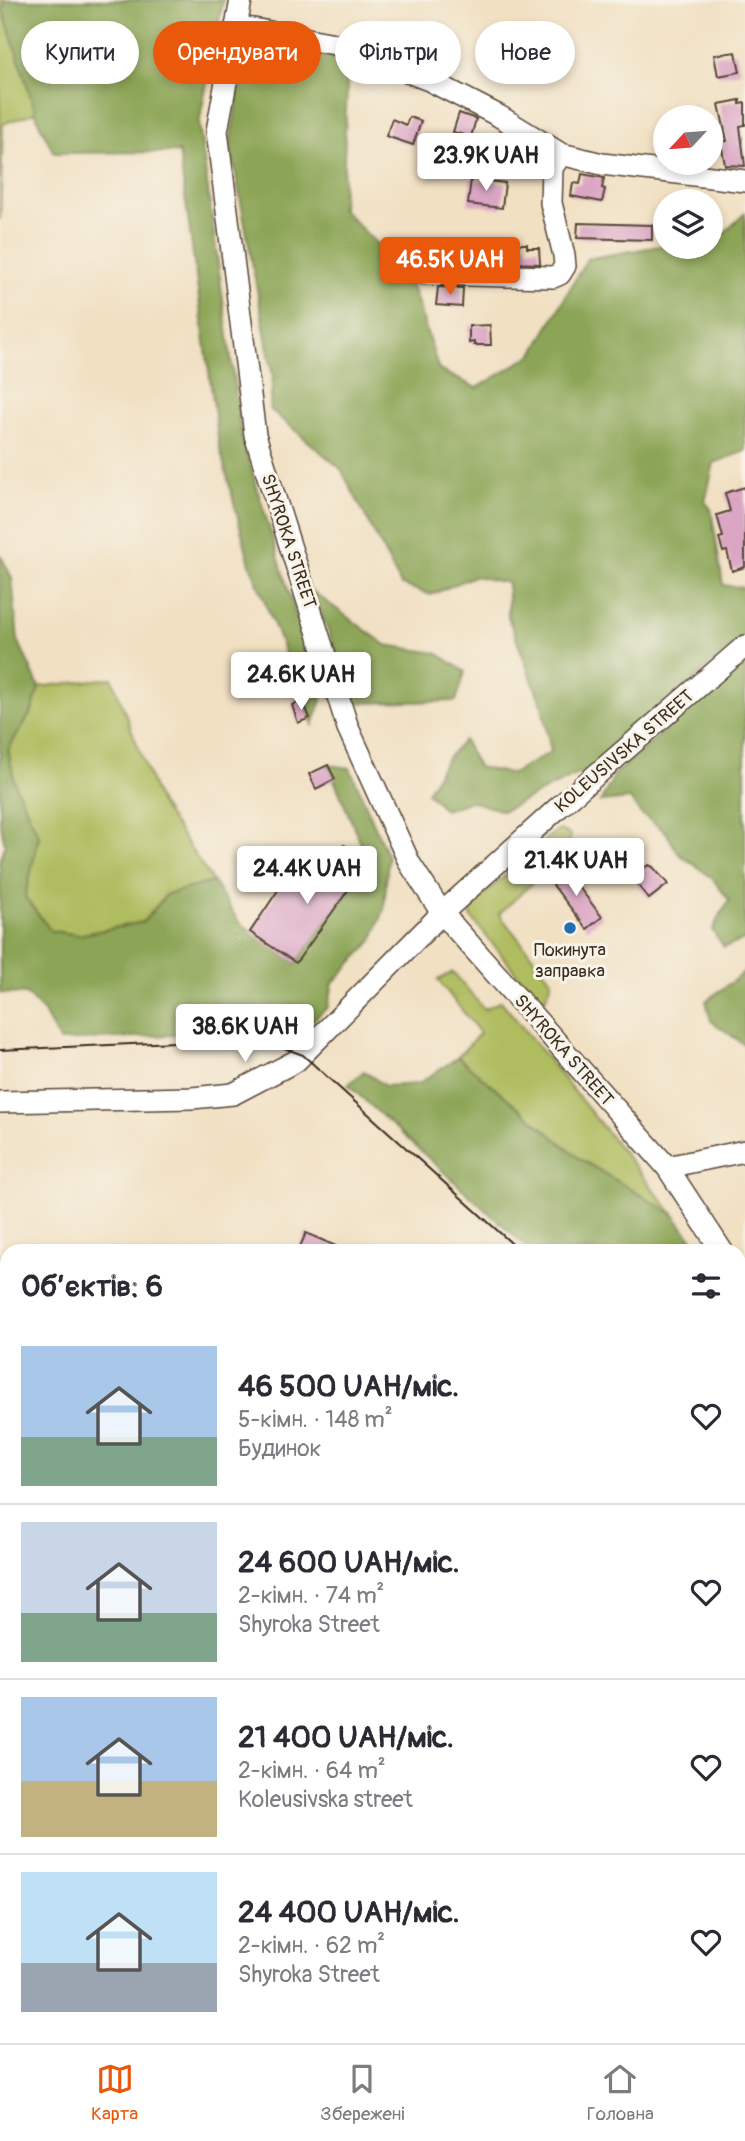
<!DOCTYPE html>
<html lang="uk">
<meta charset="utf-8">
<style>
:root{--surface:#fff;--page:#f2f2f3;--text:#2b2b33;--muted:#7c7c81;--line:#e1e1e2;--accent:#ea580c}
body{margin:0;font-family:Pangolin,sans-serif;background:var(--page);color:var(--text);height:100vh;display:flex;flex-direction:column;font-size:26px;white-space:nowrap}
*{box-sizing:border-box;margin:0}
p{font-size:23px;color:var(--muted)}
.icon{flex:none;width:38px;height:38px;fill:none;stroke:currentColor;stroke-width:2;stroke-linecap:round;stroke-linejoin:round}
.map{position:relative;flex:1;overflow:hidden}
.details{position:absolute;left:0px;top:1244px;width:746px;height:800px;display:flex;flex-direction:column;background:var(--surface);border-radius:21px 21px 0 0;box-shadow:0 4px 10px #0003}
.details>*{flex:none}
.guide{position:absolute;left:21px;top:21px;width:704px;height:63px;display:flex;gap:14px}
.needle{width:46px;rotate:244deg}
.controls{position:absolute;left:653px;top:105px;display:grid;gap:14px}
.controls a{display:grid;place-items:center;width:70px;height:70px;border-radius:50%;background:var(--surface);box-shadow:0 4px 10px #0003;font-size:35px}
.price{position:absolute;translate:-50% -60px;padding:0 16px;border-radius:7px;background:#fff;color:#222;font-size:23px;line-height:46px;filter:drop-shadow(0 2px 4px #0008)}
.price::after{content:'';position:absolute;left:50%;top:42px;width:21px;height:16px;margin-left:-10px;background:inherit;clip-path:polygon(0 0,100% 0,50% 100%)}
.price.selected{background:var(--accent);color:#fff}
ul{padding:0;list-style:none}
li{display:flex;align-items:center;gap:21px;height:175px;padding:0 21px}
li+li{border-top:2px solid var(--line)}
li span{display:grid;place-items:center;flex:none;width:196px;height:140px;border-radius:0px;color:#555}
li>.icon{margin-inline-start:auto}
span .icon{width:84px;height:84px;fill:#fffc;stroke-width:1}
li b{font-size:30px}
h2{display:flex;justify-content:space-between;align-items:center;height:84px;padding:0 21px;font-size:30px}
.pill{padding:0 24px;border-radius:32px;background:var(--surface);box-shadow:0 4px 10px #0003;font-size:24px;line-height:63px}
.pill.selected{background:var(--accent);color:#fff}
.tab-bar{display:flex;justify-content:space-around;align-items:center;height:98px;border-top:2px solid var(--line);background:var(--surface);font-size:19px;color:var(--muted)}
.tab-bar a{display:grid;justify-items:center;gap:4px}
.tab-bar .selected{color:var(--accent)}
.map>svg:first-child{display:block}
</style>
<div class="map">
<svg width="745" height="2043" viewBox="0 0 745 2043">
<rect width="100%" height="100%" fill="#f7f3e8"/>
<filter id="ink" filterUnits="userSpaceOnUse"><feTurbulence type="fractalNoise" baseFrequency=".0143" numOctaves="2"/><feDisplacementMap in="SourceGraphic" scale="14" xChannelSelector="R" yChannelSelector="G"/><feConvolveMatrix kernelMatrix="1 2 1 2 8 2 1 2 1" color-interpolation-filters="sRGB"/></filter>
<filter id="wash" filterUnits="userSpaceOnUse"><feTurbulence type="fractalNoise" baseFrequency=".00686" numOctaves="4" result="noise"/><feDisplacementMap in="SourceGraphic" scale="28" xChannelSelector="R" yChannelSelector="G"/><feGaussianBlur stdDeviation="1.57" result="paint"/><feColorMatrix in="noise" values="0 0 0 0 0 0 0 0 0 0 0 0 0 0 0 0 0 1.4 0 .05"/><feComposite in="paint" operator="in"/></filter>
<g filter="url(#wash)">
<rect width="100%" height="100%" fill="#f1e0c2"/>
<!-- green -->
<g fill="#afbc5e" stroke="#75733e" stroke-width="2">
<polygon points="0,0 5,0 3,10 36,112 3,124 0,220"/>
<polygon points="112,678 159,802 213,882 167,894 143,922 79,935 51,931 25,897 39,836 15,785 8,749 32,711 39,687"/>
<polygon points="560,830 570,835 569,848 499,914 552,981 545,1000 537,999 471,917 471,910 480,898 552,834"/>
<polygon points="453,972 484,1009 501,1001 674,1215 580,1159 458,1057 480,1033 438,980"/>
<polygon points="739,1452 745,1461 745,1510 739,1501"/>
</g>
<!-- forest -->
<g fill="#8ba455" stroke="#63673a" stroke-width="2">
<polygon points="5,0 223,0 199,124 242,439 322,700 313,725 250,564 219,445 179,152 54,153 39,123 3,10"/>
<polygon points="247,38 348,61 342,209 409,276 439,370 477,388 533,354 587,259 665,245 665,247 710,247 711,236 723,234 745,213 745,451 714,463 705,502 711,509 723,585 745,588 745,636 590,768 503,811 470,801 445,810 427,792 447,758 464,740 478,767 512,774 551,752 542,706 508,617 508,583 474,576 431,595 401,585 341,469 270,409 273,376 230,143"/>
<polygon points="0,554 12,578 18,640 39,687 32,711 8,750 15,785 39,836 25,897 51,931 79,935 143,922 167,894 213,882 239,922 296,963 368,861 328,765 350,768 388,857 384,910 372,941 333,983 328,1007 286,1044 269,1037 191,1034 59,1041 44,1012 26,994 0,993 0,861 5,845 0,823"/>
<polygon points="312,591 386,645 437,653 465,672 456,701 357,703"/>
<polygon points="745,661 745,940 724,947 712,930 729,900 711,877 678,853 666,832 640,813 630,799 600,802 616,773"/>
<polygon points="745,972 745,1045 711,1021 706,1001"/>
<polygon points="458,1057 580,1159 674,1215 701,1251 531,1251 348,1085 364,1071 385,1086 418,1084"/>
<polygon points="745,1343 745,1415 739,1408 738,1344"/>
</g>
<g id="blocks">
<!-- building -->
<g fill="#dba6c4">
<polygon points="397,29 424,37 418,57 391,49"/>
<polygon points="736,52 740,72 718,76 714,55"/>
<polygon points="740,100 740,104 745,103 745,125 740,126 745,166 725,165 721,142 727,141 719,104"/>
<polygon points="459,113 476,119 471,137 453,132"/>
<polygon points="409,117 421,121 413,145 386,136 392,119 406,125"/>
<polygon points="582,174 604,178 602,188 605,189 602,202 571,196 573,183 580,184"/>
<polygon points="471,179 505,183 502,208 468,204"/>
<polygon points="578,223 652,225 652,240 577,238"/>
<polygon points="510,244 527,244 527,248 539,248 540,264 511,263"/>
<polygon points="438,287 463,288 462,307 436,305"/>
<polygon points="490,325 491,345 474,345 474,342 469,343 469,326"/>
<polygon points="745,487 745,567 732,571 727,551 723,552 719,538 723,537 717,515 730,511 725,493"/>
<polygon points="303,701 310,718 298,723 292,705"/>
<polygon points="328,765 335,779 316,789 309,774"/>
<polygon points="344,845 369,861 296,963 250,932 289,874 314,889"/>
<polygon points="649,865 653,867 668,884 649,899 637,884 636,878 643,868"/>
<polygon points="564,868 602,917 587,929 549,880"/>
<polygon points="306,1233 347,1251 298,1251"/>
</g>
</g>
</g>
<g filter="url(#ink)">
<use href="#blocks" fill-opacity="0" stroke="#564537" stroke-width="2"/>
<g fill="none" stroke-linecap="round" stroke-linejoin="round">
<defs>
<g id="minor">
<polyline points="241,0 217,131 255,435 348,728 410,864 442,913 667,1167 722,1251"/>
<polyline points="236,26 335,44 429,80 499,116 561,154 602,164 745,181"/>
<polyline points="426,274 553,277 560,274 565,266 564,255 551,203 552,168 561,154"/>
<polyline points="0,1102 192,1098 233,1094 296,1061 442,913 559,807 745,646"/>
<polyline points="667,1167 745,1151"/>
<polyline points="738,1277 745,1287"/>
<polyline points="0,1293 7,1293"/>
<polyline points="269,2043 270,2037"/>
<polyline points="670,2043 672,2037"/>
</g>
</defs>
<!-- minor casing -->
<use href="#minor" stroke="#564537" stroke-width="24"/>
<!-- minor -->
<use href="#minor" stroke="#fff" stroke-width="21"/>
<!-- tram -->
<g stroke="#3b2a1e" stroke-width="2">
<polyline points="0,1050 219,1040 265,1041 303,1055 520,1251"/>
<polyline points="738,1419 745,1426"/>
</g>
<!-- rail -->
<g stroke="#3b2a1e" stroke-width="5" stroke-dasharray="10 5" stroke-linecap="butt">
<polyline points="738,1509 745,1518"/>
<polyline points="405,2037 405,2043"/>
<polyline points="416,2037 418,2043"/>
<polyline points="617,2037 617,2043"/>
<polyline points="103,2043 103,2037"/>
<polyline points="465,2043 466,2037"/>
<polyline points="476,2043 478,2037"/>
<polyline points="502,2043 505,2037"/>
<polyline points="599,2043 599,2037"/>
</g>
</g>
</g>
<!-- markers -->
<circle fill="#1f6fb2" stroke="#f7f3e8" stroke-width="2.5" cx="570" cy="928" r="7"/>
<g text-anchor="middle" stroke-width="6" stroke-linejoin="round" paint-order="stroke">
<!-- street labels -->
<g font-size="18" fill="#3b2a1e" stroke="#f7f3e8">
<text transform="translate(289 541) rotate(72)" y="6">SHYROKA STREET</text>
<text transform="translate(624 751) rotate(-41)" y="6">KOLEUSIVSKA STREET</text>
<text transform="translate(564 1050) rotate(49)" y="6">SHYROKA STREET</text>
</g>
<!-- poi labels -->
<g font-size="18" fill="#3b2a1e" stroke="#f7f3e8">
<text x="570" y="956">Покинута<tspan x="570" dy="21">заправка</tspan></text>
</g>
</g>
</svg>
<div class="controls">
<a><svg class="needle" viewBox="-14 -14 28 28"><path d="M0-13l5 13h-10z" fill="#e53935"/><path d="M0 13l5-13h-10z" fill="#7c7c81"/></svg></a>
<a><svg class="icon" aria-label="layers" viewBox="0 0 24 24"><path d="M12 4l9 5-9 5-9-5zM3 14l9 5 9-5"/></svg></a>
</div>
<b class="price" style="left:486px;top:193px">23.9K UAH</b>
<b class="price selected" style="left:450px;top:297px">46.5K UAH</b>
<b class="price" style="left:301px;top:712px">24.6K UAH</b>
<b class="price" style="left:576px;top:898px">21.4K UAH</b>
<b class="price" style="left:307px;top:906px">24.4K UAH</b>
<b class="price" style="left:245px;top:1064px">38.6K UAH</b>
<div class="guide">
<a class="pill">Купити</a>
<a class="pill selected">Орендувати</a>
<a class="pill">Фільтри</a>
<a class="pill">Нове</a>
</div>
<section class="details">
<h2>Об’єктів: 6<svg class="icon" aria-label="filters" viewBox="0 0 24 24"><path d="M4 7h16M4 17h16"/><circle cx="9" cy="7" r="2"/><circle cx="15" cy="17" r="2"/></svg></h2>
<ul>
<li><span style="background:linear-gradient(#a9c7e8 65%,#7fa58c 0)"><svg class="icon" aria-label="home" viewBox="0 0 24 24"><path d="M3 11l9-7 9 7M6 9v11h12V9"/></svg></span><div><b>46 500 UAH/міс.</b><p>5-кімн. · 148 m²</p><p>Будинок</p></div><svg class="icon" aria-label="heart" viewBox="0 0 24 24"><path d="M12 20l-8-8c-3-5 5-10 8-4 3-6 11-1 8 4z"/></svg></li>
<li><span style="background:linear-gradient(#c9d6e8 65%,#7fa58c 0)"><svg class="icon" aria-label="home" viewBox="0 0 24 24"><path d="M3 11l9-7 9 7M6 9v11h12V9"/></svg></span><div><b>24 600 UAH/міс.</b><p>2-кімн. · 74 m²</p><p>Shyroka Street</p></div><svg class="icon" aria-label="heart" viewBox="0 0 24 24"><path d="M12 20l-8-8c-3-5 5-10 8-4 3-6 11-1 8 4z"/></svg></li>
<li><span style="background:linear-gradient(#a9c7e8 60%,#c2b280 0)"><svg class="icon" aria-label="home" viewBox="0 0 24 24"><path d="M3 11l9-7 9 7M6 9v11h12V9"/></svg></span><div><b>21 400 UAH/міс.</b><p>2-кімн. · 64 m²</p><p>Koleusivska street</p></div><svg class="icon" aria-label="heart" viewBox="0 0 24 24"><path d="M12 20l-8-8c-3-5 5-10 8-4 3-6 11-1 8 4z"/></svg></li>
<li><span style="background:linear-gradient(#bfe0f5 65%,#9aa5b1 0)"><svg class="icon" aria-label="home" viewBox="0 0 24 24"><path d="M3 11l9-7 9 7M6 9v11h12V9"/></svg></span><div><b>24 400 UAH/міс.</b><p>2-кімн. · 62 m²</p><p>Shyroka Street</p></div><svg class="icon" aria-label="heart" viewBox="0 0 24 24"><path d="M12 20l-8-8c-3-5 5-10 8-4 3-6 11-1 8 4z"/></svg></li>
</ul>
</section>
</div>
<nav class="tab-bar">
<a class="selected"><svg class="icon" aria-label="map" viewBox="0 0 24 24"><path d="M3 6l6-2 6 2 6-2v14l-6 2-6-2-6 2zM9 4v14M15 6v14"/></svg>Карта</a>
<a><svg class="icon" aria-label="saved" viewBox="0 0 24 24"><path d="M7 4h10v16l-5-4-5 4z"/></svg>Збережені</a>
<a><svg class="icon" aria-label="home" viewBox="0 0 24 24"><path d="M3 11l9-7 9 7M6 9v11h12V9"/></svg>Головна</a>
</nav>
